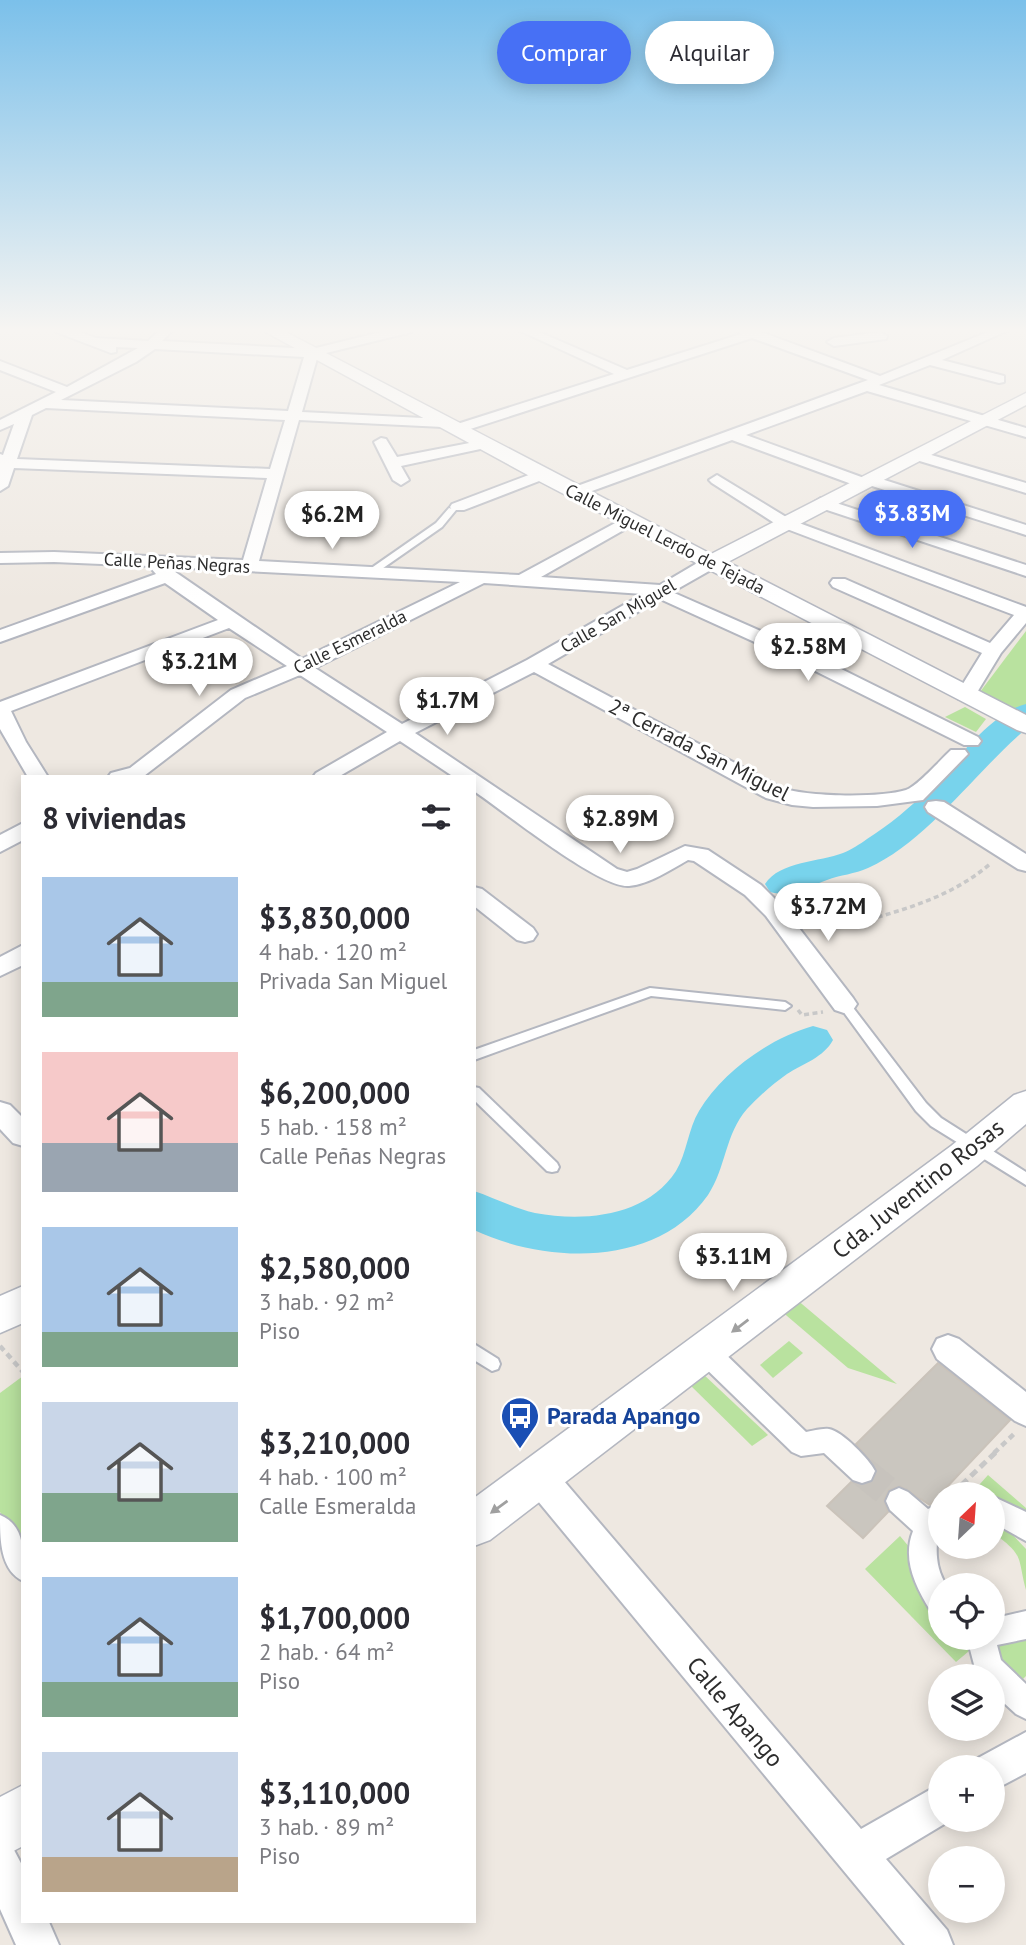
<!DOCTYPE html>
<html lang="es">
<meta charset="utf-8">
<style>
:root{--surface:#fff;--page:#f7f7f7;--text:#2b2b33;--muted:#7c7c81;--accent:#4770f5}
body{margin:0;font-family:"PT Sans",sans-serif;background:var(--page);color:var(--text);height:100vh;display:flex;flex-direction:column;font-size:26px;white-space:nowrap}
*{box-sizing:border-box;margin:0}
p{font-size:23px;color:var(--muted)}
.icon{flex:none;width:38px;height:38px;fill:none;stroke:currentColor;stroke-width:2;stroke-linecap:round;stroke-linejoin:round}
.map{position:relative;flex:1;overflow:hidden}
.drawer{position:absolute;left:21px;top:775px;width:455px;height:1148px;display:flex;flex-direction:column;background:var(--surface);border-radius:0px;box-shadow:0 4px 18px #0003}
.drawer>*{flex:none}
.hud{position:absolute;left:497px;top:21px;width:424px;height:63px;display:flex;gap:14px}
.needle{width:46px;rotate:25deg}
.tools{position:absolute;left:928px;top:1482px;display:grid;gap:14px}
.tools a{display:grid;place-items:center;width:77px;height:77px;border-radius:50%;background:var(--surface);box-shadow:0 4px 18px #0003;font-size:35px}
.price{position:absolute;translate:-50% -60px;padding:0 16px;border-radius:24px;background:#fff;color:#222;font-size:23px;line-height:46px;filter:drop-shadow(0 2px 4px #0008)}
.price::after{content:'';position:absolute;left:50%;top:42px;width:21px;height:16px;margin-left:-10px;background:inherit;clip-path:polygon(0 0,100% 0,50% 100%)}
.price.on{background:var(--accent);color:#fff}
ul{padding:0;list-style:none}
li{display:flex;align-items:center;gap:21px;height:175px;padding:0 21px}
li span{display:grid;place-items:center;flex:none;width:196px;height:140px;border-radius:0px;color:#555}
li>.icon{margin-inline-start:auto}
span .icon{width:84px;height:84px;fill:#fffc;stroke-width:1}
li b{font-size:30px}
h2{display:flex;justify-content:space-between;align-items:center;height:84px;padding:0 21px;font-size:30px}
.chip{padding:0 24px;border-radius:32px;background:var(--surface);box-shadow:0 4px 18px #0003;font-size:24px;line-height:63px}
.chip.on{background:var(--accent);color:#fff}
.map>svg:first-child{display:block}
</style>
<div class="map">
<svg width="1026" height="1945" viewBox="0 0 1026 1945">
<rect width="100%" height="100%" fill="#eee8e1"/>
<!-- green -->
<g fill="#b9e29f">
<polygon points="1026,631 1026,713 1023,715 980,692"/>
<polygon points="965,707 986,719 976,732 945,717"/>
<polygon points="796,1299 897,1384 848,1368 780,1310"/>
<polygon points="789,1341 803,1353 773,1378 760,1365"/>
<polygon points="702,1373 768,1435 752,1446 688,1383"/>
<polygon points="23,1376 23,1549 0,1512 0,1393"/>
<polygon points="988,1475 1026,1508 1026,1520 992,1500 992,1494 971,1494"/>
<path d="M 992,1522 L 1009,1531 L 1026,1549 L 1026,1590 C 1017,1556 1025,1556 992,1532 Z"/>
<polygon points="900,1536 910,1548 940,1614 940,1638 970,1638 975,1646 956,1662 865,1569"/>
<polygon points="1026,1629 1026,1676 1023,1679 1008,1672 990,1651 993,1636"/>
</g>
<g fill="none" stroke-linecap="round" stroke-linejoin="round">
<!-- river -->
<g fill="#78d3ec" fill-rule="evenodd">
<path d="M 1026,704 L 1026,729 C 977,770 927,842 868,868 C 855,874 840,875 827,880 C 807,887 791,898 770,892 L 765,884 C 780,861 820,862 843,853 C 851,850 860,844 867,839 C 888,826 912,806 930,788 C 955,763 992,712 1026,704 Z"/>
<path d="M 813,1026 L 827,1030 L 833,1040 C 824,1057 803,1064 787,1074 C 773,1084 759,1096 747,1109 C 725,1134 726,1168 708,1195 C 657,1268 546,1264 474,1230 L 474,1191 C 495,1198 513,1208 535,1213 C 584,1222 646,1217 676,1171 C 687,1153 688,1129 699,1111 C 722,1072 770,1038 813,1026 Z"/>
</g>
</g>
<!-- building -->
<polygon fill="#cac6bf" stroke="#cac3ba" stroke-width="2" points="938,1363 1010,1420 930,1505 900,1486 889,1490 884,1500 888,1512 863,1538 827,1506 851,1482 863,1485 873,1481 877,1470 856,1444"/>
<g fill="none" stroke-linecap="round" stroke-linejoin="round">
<!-- pedestrian-tunnel -->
<polyline stroke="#c7c3bd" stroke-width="30" stroke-dasharray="30 15" stroke-linecap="butt" points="862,1471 899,1501"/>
<defs>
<g id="service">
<polygon points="449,508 456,510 442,527 376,573 370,573 370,569 436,523"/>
<polygon points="650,988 785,1002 791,1006 785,1010 651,996 474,1060 474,1050"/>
<polygon points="844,1000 848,1001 926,1103 941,1118 1026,1172 1026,1185 931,1126 916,1111 840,1007 838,1004 840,1001"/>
<polygon points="474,1087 479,1088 557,1163 559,1167 557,1171 552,1172 547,1171 474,1100"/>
<polygon points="474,1344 498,1359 500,1364 498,1369 492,1371 474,1360"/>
</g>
<g id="pedestrian">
<path d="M 706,1341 L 715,1344 L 806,1432 C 813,1431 822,1428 829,1429 C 842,1431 870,1460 875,1471 L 871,1480 L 862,1483 L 853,1480 L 824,1453 L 801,1456 L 792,1452 L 697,1360 L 694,1352 L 697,1344 Z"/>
<path d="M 899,1488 L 908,1492 L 928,1509 L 940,1503 C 940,1533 929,1559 947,1586 L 940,1586 L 940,1614 L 930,1610 C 915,1586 902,1559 913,1531 L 890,1510 L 886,1501 L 890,1492 Z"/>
<polygon points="992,1496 1026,1512 1026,1541 992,1522"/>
<path d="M 0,1515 C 27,1526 23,1556 23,1581 C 0,1570 0,1539 0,1515 Z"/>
<polygon points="1026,1611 1026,1639 997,1645 1001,1660 1026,1684 1026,1719 1016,1714 992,1692 992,1676 977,1676 967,1638 992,1638 992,1615 1000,1617"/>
</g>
<g id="minor">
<path d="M 55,329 L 72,329 L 96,338 L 148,341 L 161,329 L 174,329 L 162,341 L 312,349 L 393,329 L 413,329 L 412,332 L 318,355 L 302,412 L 443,419 L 450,423 L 443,427 L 299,420 L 259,561 L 519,575 L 630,515 L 638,520 L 636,523 L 541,577 L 660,585 L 704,559 L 716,559 L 719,563 L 716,567 L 672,592 L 797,647 L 978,737 L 981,741 L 978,745 L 964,745 L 783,655 L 660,599 L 548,664 L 782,788 C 808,797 880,798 906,790 C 918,786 941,759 951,750 L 965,750 L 968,754 L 923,800 L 915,801 L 877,806 L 813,807 L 792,805 L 766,798 L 534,672 L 415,733 L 617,869 L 627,872 L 637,869 L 685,846 L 708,850 L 761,885 L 782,906 L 853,998 L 857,1004 L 853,1010 L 844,1013 L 835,1010 L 766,916 L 745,895 L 694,861 L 688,860 C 670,870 650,884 629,886 C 600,889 502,810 474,791 L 474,777 L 454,777 L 400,741 L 338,777 L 313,777 L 316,773 L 387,732 L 300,675 L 245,698 L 144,776 L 108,777 L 111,773 L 130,768 L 231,690 L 287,666 L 229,628 L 11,711 L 26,742 L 48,777 L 28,777 L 0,729 L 0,702 L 218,620 L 165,583 L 0,642 L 0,630 L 156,574 L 149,566 L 54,562 L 0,563 L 0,553 L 54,552 L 243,560 L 267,478 L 14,468 L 8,486 L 0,491 L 0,454 L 3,455 L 14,424 L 0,430 L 0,420 L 56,392 L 0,370 L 0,361 L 67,387 L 138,348 L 116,347 L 116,352 L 111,353 L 56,332 ZM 155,349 L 304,357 L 288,411 L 61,400 L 136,362 ZM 46,408 L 285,420 L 270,469 L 17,459 L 32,415 ZM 168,567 L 460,582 L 302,659 ZM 484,583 L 643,594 L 527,660 L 402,724 L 315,668 Z"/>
<polygon points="516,329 532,329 627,370 741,334 734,329 763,329 761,332 880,376 995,329 1011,329 942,360 1004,376 1004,382 999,383 930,365 879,385 1026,428 1026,437 867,391 746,435 864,478 875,477 1026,525 1026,535 869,485 857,486 732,440 581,495 569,495 567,492 569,489 868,380 752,338 461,432 451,432 449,429 451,426 614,374"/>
<polygon points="881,332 887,336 886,339 834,346 827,342 834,338"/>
<polygon points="381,438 386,439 397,457 485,440 492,444 485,448 401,466 409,480 401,485 393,480 374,442"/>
<polygon points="918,451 1026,483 1026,493 913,459 910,456"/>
<polygon points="542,470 550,475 547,478 464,510 452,510 450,507 452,504"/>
<polygon points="717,475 791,520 1026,607 1026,623 1001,653 973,699 959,699 956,695 982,653 833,587 830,583 833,579 845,579 990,643 1014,615 779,526 712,483 709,480"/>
<polygon points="821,498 1026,565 1026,576 815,506 813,503"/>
<polygon points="936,801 944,802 1026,854 1026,871 1018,869 928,812 925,807 928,802"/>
<polygon points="23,823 23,840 0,852 0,835"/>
<polygon points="474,887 482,889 533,928 537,934 533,940 525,942 517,940 474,906"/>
<polygon points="23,945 23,965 0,976 0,957"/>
<polygon points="0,1102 10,1105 23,1118 23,1146 13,1143 0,1129"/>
<polygon points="948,1335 959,1339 1026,1392 1026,1426 1015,1421 937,1359 932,1349 937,1339"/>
<polygon points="540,1462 552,1467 861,1829 940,1784 940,1820 951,1820 886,1859 947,1930 953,1945 905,1945 528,1489 523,1478 528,1467"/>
<polygon points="1026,1732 1026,1773 992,1791 992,1768 974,1768 978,1758"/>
<polygon points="0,1844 14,1850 23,1867 23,1922 49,1922 59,1945 16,1945 0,1909"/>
</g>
<g id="tertiary">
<polygon points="260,329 280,329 711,554 1026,393 1026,405 728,562 1026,715 1026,733 1017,730 535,479"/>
<polygon points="1026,1091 1026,1124 977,1166 490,1540 474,1546 474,1498 951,1146 1014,1095"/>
<polygon points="23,1286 23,1323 0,1333 0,1296"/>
<polygon points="23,1785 23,1846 0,1858 0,1797"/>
</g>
</defs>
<!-- service casing -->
<use href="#service" stroke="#b4b7c0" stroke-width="4"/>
<!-- pedestrian casing -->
<use href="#pedestrian" stroke="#b4b7c0" stroke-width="4"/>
<!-- minor casing -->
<use href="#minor" stroke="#b4b7c0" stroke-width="4"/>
<!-- tertiary casing -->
<use href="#tertiary" stroke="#b4b7c0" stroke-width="3"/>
<!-- path-far2 -->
<g stroke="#c8c8c8" stroke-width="3.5" stroke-dasharray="5 3.5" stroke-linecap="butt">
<path d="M 853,924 C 903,910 950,898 990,864"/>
<polyline points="798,1010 802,1015 823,1012"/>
</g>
<!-- path-far1 -->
<g stroke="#c8c8c8" stroke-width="4.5" stroke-dasharray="6 4.5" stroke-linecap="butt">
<polyline points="0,1346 23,1372"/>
<polyline points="994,1453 1016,1432"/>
</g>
<!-- path -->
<polyline stroke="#c8c8c8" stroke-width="5" stroke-dasharray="8 5" stroke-linecap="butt" points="952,1494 996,1452"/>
<!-- service -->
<use href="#service" fill="#fff" fill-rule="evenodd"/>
<!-- pedestrian -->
<use href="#pedestrian" fill="#fff" fill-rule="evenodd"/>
<!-- minor -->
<use href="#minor" fill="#fff" fill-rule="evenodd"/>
<!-- tertiary -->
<use href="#tertiary" fill="#fff" fill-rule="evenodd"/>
</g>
<!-- one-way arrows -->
<defs><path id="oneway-solid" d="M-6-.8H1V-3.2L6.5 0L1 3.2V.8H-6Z" transform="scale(1.75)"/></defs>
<g fill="#a0a0a0">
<use href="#oneway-solid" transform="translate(740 1326) rotate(143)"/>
<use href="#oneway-solid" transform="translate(499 1507) rotate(144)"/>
</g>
<!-- sky -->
<linearGradient id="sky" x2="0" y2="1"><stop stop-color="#7bc0ea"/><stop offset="0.55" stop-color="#f7f5f2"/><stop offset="1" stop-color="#f7f5f2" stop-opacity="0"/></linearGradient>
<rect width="1026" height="601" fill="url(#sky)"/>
<!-- icons -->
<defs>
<symbol id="bus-pin" viewBox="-11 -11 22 30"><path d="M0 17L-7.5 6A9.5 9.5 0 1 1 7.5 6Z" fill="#1a4fb4" stroke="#fff"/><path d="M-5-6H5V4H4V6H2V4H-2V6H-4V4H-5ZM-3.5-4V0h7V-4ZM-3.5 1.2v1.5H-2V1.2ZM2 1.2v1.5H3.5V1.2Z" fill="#fff"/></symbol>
</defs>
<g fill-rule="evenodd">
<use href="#bus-pin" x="498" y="1394" width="44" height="60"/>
</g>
<g text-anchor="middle" stroke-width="6" stroke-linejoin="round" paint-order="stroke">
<!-- far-street labels -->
<g font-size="18" fill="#2d2d2d" stroke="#fff">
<text transform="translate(665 539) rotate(27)" y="6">Calle Miguel Lerdo de Tejada</text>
<text transform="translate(177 563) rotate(3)" y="6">Calle Peñas Negras</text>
<text transform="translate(618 616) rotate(-30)" y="6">Calle San Miguel</text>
<text transform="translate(350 642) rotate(-26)" y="6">Calle Esmeralda</text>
</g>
<!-- street labels -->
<g font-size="21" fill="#2d2d2d" stroke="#fff">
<text transform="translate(699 750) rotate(27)" y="7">2ª Cerrada San Miguel</text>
</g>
<!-- near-street labels -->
<g font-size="24" fill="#2d2d2d" stroke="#fff">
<text transform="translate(918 1189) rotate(-38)" y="8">Cda. Juventino Rosas</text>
<text transform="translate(735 1712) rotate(50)" y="8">Calle Apango</text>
</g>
<!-- near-transit labels -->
<g font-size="24" font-weight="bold" fill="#164399" stroke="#fff" text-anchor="start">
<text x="547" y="1424">Parada Apango</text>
</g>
</g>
</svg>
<div class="tools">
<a><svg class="needle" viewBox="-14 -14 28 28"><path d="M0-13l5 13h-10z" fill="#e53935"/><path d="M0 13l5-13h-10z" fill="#7c7c81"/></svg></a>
<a><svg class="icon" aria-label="locate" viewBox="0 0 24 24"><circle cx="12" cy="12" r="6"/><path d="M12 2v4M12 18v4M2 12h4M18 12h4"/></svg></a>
<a><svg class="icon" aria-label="layers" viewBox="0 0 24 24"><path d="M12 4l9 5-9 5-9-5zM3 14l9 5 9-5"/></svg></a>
<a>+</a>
<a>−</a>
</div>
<b class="price on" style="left:912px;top:550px">$3.83M</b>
<b class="price" style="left:332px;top:551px">$6.2M</b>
<b class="price" style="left:808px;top:683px">$2.58M</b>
<b class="price" style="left:199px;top:698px">$3.21M</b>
<b class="price" style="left:447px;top:737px">$1.7M</b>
<b class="price" style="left:620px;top:855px">$2.89M</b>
<b class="price" style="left:828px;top:943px">$3.72M</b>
<b class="price" style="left:733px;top:1293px">$3.11M</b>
<div class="hud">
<a class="chip on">Comprar</a>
<a class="chip">Alquilar</a>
</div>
<section class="drawer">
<h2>8 viviendas<svg class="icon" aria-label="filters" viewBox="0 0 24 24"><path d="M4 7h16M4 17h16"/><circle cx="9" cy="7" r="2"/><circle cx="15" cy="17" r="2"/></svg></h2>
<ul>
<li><span style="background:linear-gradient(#a9c7e8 75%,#7fa58c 0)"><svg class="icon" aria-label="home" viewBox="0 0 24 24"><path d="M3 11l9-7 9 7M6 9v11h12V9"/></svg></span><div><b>$3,830,000</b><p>4 hab. · 120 m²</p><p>Privada San Miguel</p></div></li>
<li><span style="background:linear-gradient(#f6c9c9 65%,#9aa5b1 0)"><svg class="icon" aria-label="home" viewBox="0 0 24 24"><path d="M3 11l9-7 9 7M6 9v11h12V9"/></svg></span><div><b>$6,200,000</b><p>5 hab. · 158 m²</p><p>Calle Peñas Negras</p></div></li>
<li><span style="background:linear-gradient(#a9c7e8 75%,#7fa58c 0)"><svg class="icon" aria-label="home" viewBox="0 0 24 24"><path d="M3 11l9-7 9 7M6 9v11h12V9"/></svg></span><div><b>$2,580,000</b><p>3 hab. · 92 m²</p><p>Piso</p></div></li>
<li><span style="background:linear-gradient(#c9d6e8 65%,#7fa58c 0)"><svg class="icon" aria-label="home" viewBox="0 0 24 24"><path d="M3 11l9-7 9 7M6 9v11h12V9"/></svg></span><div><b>$3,210,000</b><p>4 hab. · 100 m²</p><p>Calle Esmeralda</p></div></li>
<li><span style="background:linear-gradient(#a9c7e8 75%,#7fa58c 0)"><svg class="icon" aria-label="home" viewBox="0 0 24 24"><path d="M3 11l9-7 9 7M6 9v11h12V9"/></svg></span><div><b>$1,700,000</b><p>2 hab. · 64 m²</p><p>Piso</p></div></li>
<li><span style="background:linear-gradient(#c9d6e8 75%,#b9a48a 0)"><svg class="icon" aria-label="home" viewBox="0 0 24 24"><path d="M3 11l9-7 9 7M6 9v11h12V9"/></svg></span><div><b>$3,110,000</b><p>3 hab. · 89 m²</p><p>Piso</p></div></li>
</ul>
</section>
</div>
